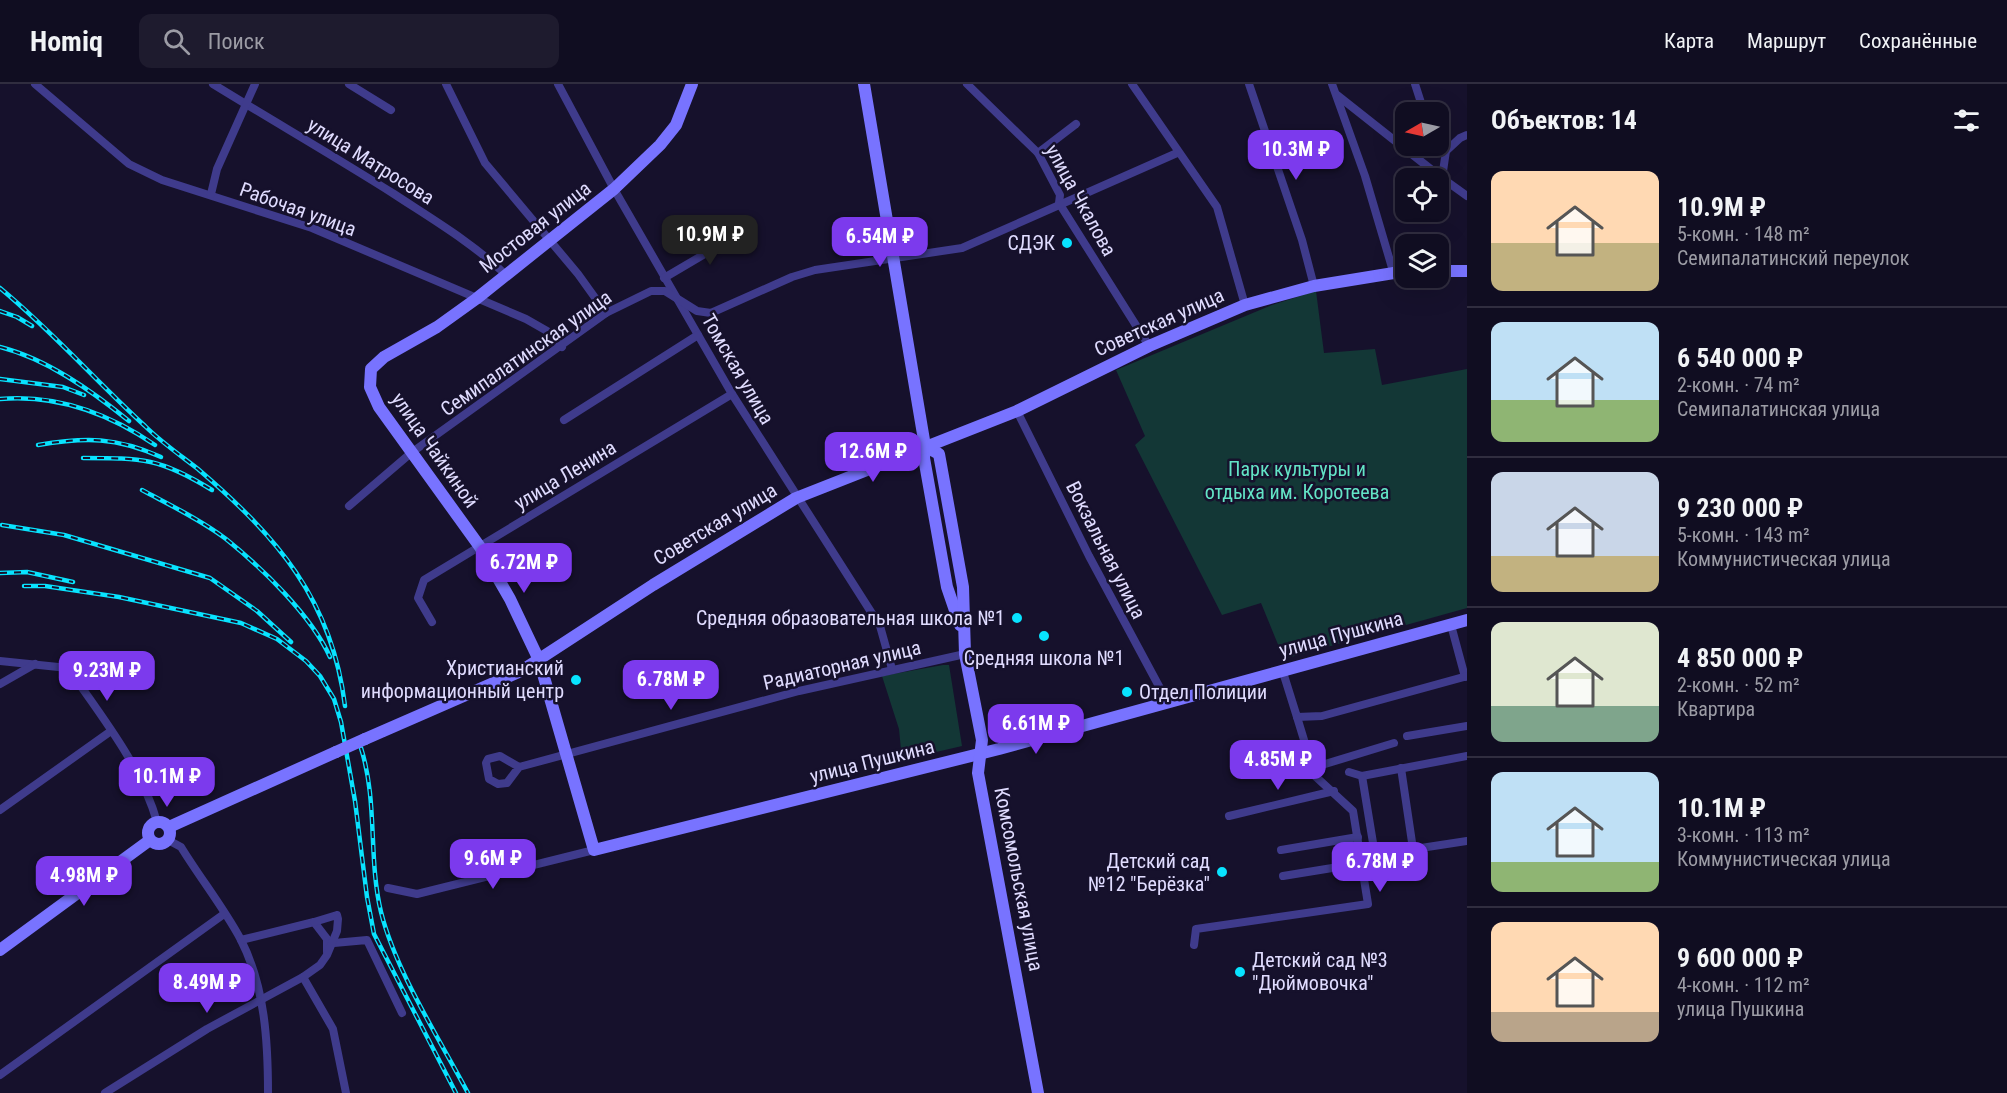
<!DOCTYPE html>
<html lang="ru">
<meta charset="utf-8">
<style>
:root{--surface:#100d21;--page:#1e1b2e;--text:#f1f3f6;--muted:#9c9ca5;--line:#302d3f;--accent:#7c3aed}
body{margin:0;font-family:"Roboto Condensed",sans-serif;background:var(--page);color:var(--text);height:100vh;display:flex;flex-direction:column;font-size:22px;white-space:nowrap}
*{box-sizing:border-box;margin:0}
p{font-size:20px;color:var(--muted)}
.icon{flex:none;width:33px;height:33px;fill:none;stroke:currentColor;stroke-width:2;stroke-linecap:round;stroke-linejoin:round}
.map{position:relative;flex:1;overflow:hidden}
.drawer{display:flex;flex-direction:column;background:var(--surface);width:540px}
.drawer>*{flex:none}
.needle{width:39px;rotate:261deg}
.fabs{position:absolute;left:1395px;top:18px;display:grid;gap:12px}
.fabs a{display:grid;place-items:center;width:54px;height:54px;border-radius:12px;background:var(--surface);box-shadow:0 6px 24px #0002,0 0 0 2px var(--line);font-size:30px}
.price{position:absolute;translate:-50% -51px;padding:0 14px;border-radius:12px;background:var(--accent);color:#fff;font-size:20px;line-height:39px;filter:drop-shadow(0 2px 3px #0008)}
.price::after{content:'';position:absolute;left:50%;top:36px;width:18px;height:14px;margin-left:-9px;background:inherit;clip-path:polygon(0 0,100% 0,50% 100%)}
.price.selected{background:#222;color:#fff}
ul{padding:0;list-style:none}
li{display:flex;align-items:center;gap:18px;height:150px;padding:0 24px}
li+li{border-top:2px solid var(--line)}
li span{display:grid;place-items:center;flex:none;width:168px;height:120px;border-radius:12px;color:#555}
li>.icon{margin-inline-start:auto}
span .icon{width:72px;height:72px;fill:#fffc;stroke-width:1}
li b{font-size:26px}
h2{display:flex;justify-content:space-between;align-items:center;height:72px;padding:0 24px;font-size:26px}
header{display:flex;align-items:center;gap:36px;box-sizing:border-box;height:84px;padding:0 30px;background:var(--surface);border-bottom:2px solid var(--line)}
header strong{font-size:28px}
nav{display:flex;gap:33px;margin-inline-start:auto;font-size:21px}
.search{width:420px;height:54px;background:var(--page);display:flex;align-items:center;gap:15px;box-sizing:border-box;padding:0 21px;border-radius:12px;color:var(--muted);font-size:22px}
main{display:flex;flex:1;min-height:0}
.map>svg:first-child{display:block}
</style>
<header>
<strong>Homiq</strong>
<div class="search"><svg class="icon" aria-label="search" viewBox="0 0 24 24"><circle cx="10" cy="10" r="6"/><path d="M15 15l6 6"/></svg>Поиск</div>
<nav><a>Карта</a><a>Маршрут</a><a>Сохранённые</a></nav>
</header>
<main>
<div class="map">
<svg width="1467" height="1009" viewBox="0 0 1467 1009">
<rect width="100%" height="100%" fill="#16112c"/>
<!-- green -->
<g fill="#133736">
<polygon points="1316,207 1324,269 1375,265 1382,301 1467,285 1467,524 1284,575 1261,519 1222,531 1135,361 1145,352 1116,286 1272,221"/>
<polygon points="943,581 949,581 962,662 902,676 899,645 882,592"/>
</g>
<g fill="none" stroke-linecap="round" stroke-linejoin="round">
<!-- street -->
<g stroke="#3f3b8c" stroke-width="8">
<polyline points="35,0 129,80 162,96 312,144 526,235 547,247 562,263"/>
<path d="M 213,0 C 273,37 334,72 394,110 C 432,135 473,159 506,191"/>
<polyline points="349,0 391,26"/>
<polyline points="446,0 485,79 578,190 606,229"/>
<polyline points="558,0 614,105 732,310 880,542 892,585"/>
<polyline points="967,0 1038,69 1060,111 1059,119 1149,262"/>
<polyline points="1132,0 1217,123 1245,221"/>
<polyline points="1249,0 1302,156 1314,202"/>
<polyline points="1332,0 1365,92 1393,187"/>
<polyline points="1415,0 1424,28"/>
<polyline points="1337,11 1442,94"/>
<polyline points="1437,62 1446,67 1442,94 1467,112"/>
<polyline points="1446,67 1460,54 1467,51"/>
<polyline points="1038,69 1076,40"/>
<polyline points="211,110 217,85 255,0"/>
<polyline points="664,194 742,148"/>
<polyline points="1017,327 1089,472 1168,619"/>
<polyline points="564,336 698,251"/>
<polyline points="349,422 411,369 606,229 651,207 665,207 697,227 711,229 792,193 815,186 962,164 1177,69"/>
<polyline points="432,538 418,514 424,496 732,310"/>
<polyline points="1451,541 1465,593"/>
<path d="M 0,577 L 68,584 C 101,632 141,681 157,738"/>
<polyline points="1282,585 1297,633 1322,632 1467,592"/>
<polyline points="0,600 35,580"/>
<polyline points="1407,652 1467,642"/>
<polyline points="519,683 507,699 498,700 489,695 486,679 488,675 500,672 519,683 799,607 965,570"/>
<polyline points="1312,684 1394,659"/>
<polyline points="1401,684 1413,765"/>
<polyline points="1349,688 1362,692 1467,672"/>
<polyline points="1362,692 1375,771 1467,757"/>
<polyline points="0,726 111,647"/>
<polyline points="1229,732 1334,707"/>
<path d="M 168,756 L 181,763 C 200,794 224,824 241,856 C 265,903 268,958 268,1009"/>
<polyline points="1281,766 1358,753"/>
<polyline points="1283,792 1363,779"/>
<polyline points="388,804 417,810 594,766"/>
<polyline points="241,856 314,838 327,855 327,868"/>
<polyline points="334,859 367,856 402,929"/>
<polyline points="1194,861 1196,845 1368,820 1353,727 1315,692 1297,633"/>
<polyline points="303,893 333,945 346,1009"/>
<polyline points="0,991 224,830"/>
<polyline points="105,1009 207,945 303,893 320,881 327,871 337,847 338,835 337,831 314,838"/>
</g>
<!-- secondary -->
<g stroke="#7873ff" stroke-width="12">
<polyline points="692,0 676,41 660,61 614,105 476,215 437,243 384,273 371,285 370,303 379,323 480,463 510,515 539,576 594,766 999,665 1467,536"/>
<polyline points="864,0 925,362 924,374 947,503 960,541"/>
<polyline points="1438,187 1467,187"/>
<polyline points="925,362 939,370 963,503 965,570 982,656 978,689 1038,1009"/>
<polyline points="365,655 521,587 653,501 796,414 1017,327 1149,262 1245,221 1314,202 1406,187"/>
<circle cx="159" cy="749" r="11"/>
<polyline points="169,743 336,668"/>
<polyline points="0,866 150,756"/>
</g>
<defs>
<g id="rail">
<path d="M 0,204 C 51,246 96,297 145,342 C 161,358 180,371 198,385 C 277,453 332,515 345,622"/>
<polyline points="0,227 17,233 32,242"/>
<path d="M 0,263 C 47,275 92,307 129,337"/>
<polyline points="0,295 63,303 84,311"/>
<path d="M 0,315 C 57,310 108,329 155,361"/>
<path d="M 38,361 C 86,353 116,353 161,373"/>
<path d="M 83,374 C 143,374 160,374 212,406"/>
<path d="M 142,406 C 170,421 201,436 226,455 C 262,484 311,531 330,573"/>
<polyline points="2,441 64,451 210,494 257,527 291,558"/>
<polyline points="0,489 27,488 73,498"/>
<polyline points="24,502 45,502 119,513 241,539 277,555 306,577 320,592 334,615 341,638 355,717 367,813 374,850 456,1009"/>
<path d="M 361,664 C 378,718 368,774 381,828 C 396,888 439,954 468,1009"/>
</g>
</defs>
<!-- rail casing -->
<use href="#rail" stroke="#08e3ff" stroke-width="4.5"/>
<!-- rail -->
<use href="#rail" stroke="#16112c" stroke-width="2" stroke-dasharray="7" stroke-linecap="butt"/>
<!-- secondary-bridge -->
<polyline stroke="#7873ff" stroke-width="12" points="336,668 365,655"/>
</g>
<!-- markers -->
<g fill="#08e3ff" stroke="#16112c" stroke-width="2">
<circle cx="1067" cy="159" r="6"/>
<circle cx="1017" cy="534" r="6"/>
<circle cx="1044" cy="552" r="6"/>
<circle cx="576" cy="596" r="6"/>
<circle cx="1127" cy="608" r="6"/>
<circle cx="1222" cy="788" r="6"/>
<circle cx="1240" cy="888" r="6"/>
</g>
<g text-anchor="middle" stroke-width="5" stroke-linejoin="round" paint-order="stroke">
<!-- street labels -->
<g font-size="20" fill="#e0dcff" stroke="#16112c">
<text transform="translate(371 77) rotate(32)" y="7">улица Матросова</text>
<text transform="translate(1081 116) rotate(61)" y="7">улица Чкалова</text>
<text transform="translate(298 125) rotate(20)" y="7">Рабочая улица</text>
<text transform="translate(535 143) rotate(-38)" y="7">Мостовая улица</text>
<text transform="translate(1159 238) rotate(-24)" y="7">Советская улица</text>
<text transform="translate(526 269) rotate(-35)" y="7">Семипалатинская улица</text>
<text transform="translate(738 285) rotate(60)" y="7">Томская улица</text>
<text transform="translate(435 366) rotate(55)" y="7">улица Чайкиной</text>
<text transform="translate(565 391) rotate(-31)" y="7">улица Ленина</text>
<text transform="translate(715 440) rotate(-31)" y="7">Советская улица</text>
<text transform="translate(1106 466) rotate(63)" y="7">Вокзальная улица</text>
<text transform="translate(1341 550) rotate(-15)" y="7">улица Пушкина</text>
<text transform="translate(842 581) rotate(-13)" y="7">Радиаторная улица</text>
<text transform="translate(872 677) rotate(-14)" y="7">улица Пушкина</text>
<text transform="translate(1019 795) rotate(79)" y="7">Комсомольская улица</text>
</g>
<!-- poi labels -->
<g font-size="20" fill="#e0dcff" stroke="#16112c" text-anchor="end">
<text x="1055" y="166">СДЭК</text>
<text x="1005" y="541">Средняя образовательная школа №1</text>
<text x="1044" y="581" text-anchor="middle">Средняя школа №1</text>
<text x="564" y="591">Христианский<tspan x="564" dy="23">информационный центр</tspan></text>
<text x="1139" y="615" text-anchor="start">Отдел Полиции</text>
<text x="1210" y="784">Детский сад<tspan x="1210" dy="23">№12 "Берёзка"</tspan></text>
<text x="1252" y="883" text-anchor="start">Детский сад №3<tspan x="1252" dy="23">"Дюймовочка"</tspan></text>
</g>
<!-- park labels -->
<g font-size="20" fill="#63e4c6" stroke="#16112c">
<text x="1297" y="392">Парк культуры и<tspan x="1297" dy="23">отдыха им. Коротеева</tspan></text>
</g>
</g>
</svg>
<div class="fabs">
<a><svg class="needle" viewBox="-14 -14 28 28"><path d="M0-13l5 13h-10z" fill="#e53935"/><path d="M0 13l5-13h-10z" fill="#9c9ca5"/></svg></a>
<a><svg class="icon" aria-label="locate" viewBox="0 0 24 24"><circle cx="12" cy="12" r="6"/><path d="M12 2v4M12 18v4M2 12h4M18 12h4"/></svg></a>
<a><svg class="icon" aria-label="layers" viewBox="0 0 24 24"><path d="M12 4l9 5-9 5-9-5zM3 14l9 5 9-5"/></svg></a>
</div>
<b class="price" style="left:1296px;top:97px">10.3M ₽</b>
<b class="price selected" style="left:710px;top:182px">10.9M ₽</b>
<b class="price" style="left:880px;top:184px">6.54M ₽</b>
<b class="price" style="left:873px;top:399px">12.6M ₽</b>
<b class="price" style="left:524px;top:510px">6.72M ₽</b>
<b class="price" style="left:107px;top:618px">9.23M ₽</b>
<b class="price" style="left:671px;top:627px">6.78M ₽</b>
<b class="price" style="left:1036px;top:671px">6.61M ₽</b>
<b class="price" style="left:1278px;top:707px">4.85M ₽</b>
<b class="price" style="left:167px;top:724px">10.1M ₽</b>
<b class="price" style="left:493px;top:806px">9.6M ₽</b>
<b class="price" style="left:1380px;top:809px">6.78M ₽</b>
<b class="price" style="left:84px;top:823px">4.98M ₽</b>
<b class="price" style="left:207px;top:930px">8.49M ₽</b>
</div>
<section class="drawer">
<h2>Объектов: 14<svg class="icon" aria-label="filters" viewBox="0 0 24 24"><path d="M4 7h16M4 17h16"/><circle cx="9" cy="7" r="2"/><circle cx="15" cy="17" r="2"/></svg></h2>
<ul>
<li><span style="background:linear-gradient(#ffd9b3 60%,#c2b280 0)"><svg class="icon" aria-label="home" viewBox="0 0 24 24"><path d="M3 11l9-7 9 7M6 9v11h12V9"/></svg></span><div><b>10.9M ₽</b><p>5-комн. · 148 m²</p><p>Семипалатинский переулок</p></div></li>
<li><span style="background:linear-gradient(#bfe0f5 65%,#8fb573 0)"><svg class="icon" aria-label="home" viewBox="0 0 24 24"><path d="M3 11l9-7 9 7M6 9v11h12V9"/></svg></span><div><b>6 540 000 ₽</b><p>2-комн. · 74 m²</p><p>Семипалатинская улица</p></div></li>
<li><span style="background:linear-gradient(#c9d6e8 70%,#c2b280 0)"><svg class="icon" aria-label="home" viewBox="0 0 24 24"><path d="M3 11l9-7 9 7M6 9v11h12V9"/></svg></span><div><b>9 230 000 ₽</b><p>5-комн. · 143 m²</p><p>Коммунистическая улица</p></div></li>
<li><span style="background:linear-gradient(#dfe7d0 70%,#7fa58c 0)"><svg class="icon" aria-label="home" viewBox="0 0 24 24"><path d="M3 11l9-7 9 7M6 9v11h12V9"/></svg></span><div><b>4 850 000 ₽</b><p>2-комн. · 52 m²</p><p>Квартира</p></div></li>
<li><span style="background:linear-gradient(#bfe0f5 75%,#8fb573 0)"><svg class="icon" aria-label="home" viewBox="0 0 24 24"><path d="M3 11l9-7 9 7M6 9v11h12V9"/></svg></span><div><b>10.1M ₽</b><p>3-комн. · 113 m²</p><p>Коммунистическая улица</p></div></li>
<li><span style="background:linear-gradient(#ffd9b3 75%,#b9a48a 0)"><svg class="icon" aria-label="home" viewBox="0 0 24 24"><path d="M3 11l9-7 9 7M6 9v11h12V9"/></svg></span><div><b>9 600 000 ₽</b><p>4-комн. · 112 m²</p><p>улица Пушкина</p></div></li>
</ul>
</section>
</main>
